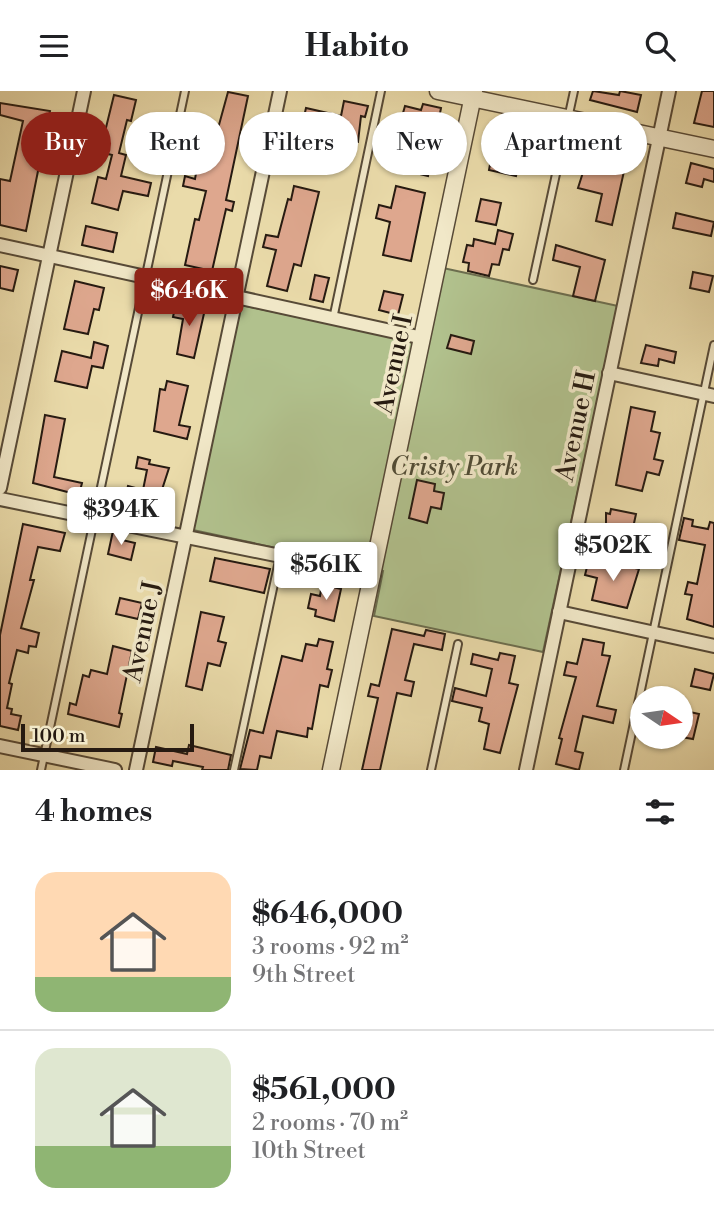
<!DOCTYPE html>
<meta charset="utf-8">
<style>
:root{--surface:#fff;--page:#f2f2f2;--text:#202124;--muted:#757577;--line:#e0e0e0;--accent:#8f2418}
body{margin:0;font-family:"Libre Bodoni",serif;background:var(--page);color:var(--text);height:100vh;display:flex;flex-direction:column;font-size:26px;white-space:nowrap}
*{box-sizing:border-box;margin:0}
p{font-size:23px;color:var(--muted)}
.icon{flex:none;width:38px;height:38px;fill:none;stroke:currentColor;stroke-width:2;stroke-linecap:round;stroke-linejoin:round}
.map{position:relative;height:679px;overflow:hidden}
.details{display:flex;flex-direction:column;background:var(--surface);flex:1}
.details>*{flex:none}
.top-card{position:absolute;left:21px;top:21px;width:672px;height:63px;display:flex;gap:14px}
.needle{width:46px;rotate:103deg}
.fabs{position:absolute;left:630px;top:595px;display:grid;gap:14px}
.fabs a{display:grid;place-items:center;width:63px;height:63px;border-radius:50%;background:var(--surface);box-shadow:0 2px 5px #0004;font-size:35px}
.scale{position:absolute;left:21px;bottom:18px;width:173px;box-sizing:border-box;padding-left:7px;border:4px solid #261a11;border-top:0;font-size:19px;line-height:24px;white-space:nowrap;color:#261a11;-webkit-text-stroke:5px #f1e8c8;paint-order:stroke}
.price{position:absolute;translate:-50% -60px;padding:0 16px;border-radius:7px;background:#fff;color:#222;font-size:23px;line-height:46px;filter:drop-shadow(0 2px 4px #0008)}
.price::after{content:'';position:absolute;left:50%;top:42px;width:21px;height:16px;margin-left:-10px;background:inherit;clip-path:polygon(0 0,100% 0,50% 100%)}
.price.current{background:var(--accent);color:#fff}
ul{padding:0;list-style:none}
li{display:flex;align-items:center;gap:21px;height:175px;padding:0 35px}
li+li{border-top:2px solid var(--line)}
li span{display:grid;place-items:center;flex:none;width:196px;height:140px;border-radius:21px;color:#555}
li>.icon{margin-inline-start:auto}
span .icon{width:84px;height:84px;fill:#fffc;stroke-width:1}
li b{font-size:30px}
h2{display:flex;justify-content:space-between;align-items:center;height:84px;padding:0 35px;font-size:30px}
.pill{padding:0 24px;border-radius:32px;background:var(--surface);box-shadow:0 2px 5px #0004;font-size:24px;line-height:63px}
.pill.current{background:var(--accent);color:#fff}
header{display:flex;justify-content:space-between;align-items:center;height:91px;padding:0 35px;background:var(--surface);font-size:32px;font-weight:700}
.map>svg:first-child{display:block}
</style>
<header><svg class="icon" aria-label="menu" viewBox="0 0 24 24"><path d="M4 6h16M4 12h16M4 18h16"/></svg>Habito<svg class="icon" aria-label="search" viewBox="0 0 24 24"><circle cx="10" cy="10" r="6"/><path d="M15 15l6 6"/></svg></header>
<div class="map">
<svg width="714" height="679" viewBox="0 0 714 679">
<rect width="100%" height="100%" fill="#eadbaa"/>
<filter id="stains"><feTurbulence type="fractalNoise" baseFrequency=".00286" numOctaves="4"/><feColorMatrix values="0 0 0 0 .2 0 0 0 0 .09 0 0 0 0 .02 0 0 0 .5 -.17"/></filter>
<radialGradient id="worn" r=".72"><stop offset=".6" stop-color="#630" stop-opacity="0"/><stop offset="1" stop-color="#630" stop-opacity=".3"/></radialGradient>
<!-- green -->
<polygon fill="#b1c18d" stroke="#6c6e4f" stroke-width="2" points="443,177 618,215 543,561 374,525 383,480 193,439 241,214 427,253"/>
<!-- building -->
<g fill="#dea78e" stroke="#261a11" stroke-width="2">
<polygon points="593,0 619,4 620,0 641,4 637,21 590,9"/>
<polygon points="702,0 714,0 714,36 694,32"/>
<polygon points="228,1 248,5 226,109 234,111 232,120 226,118 212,180 185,174 195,128 199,129 206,100 183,95 185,85 195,88 202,49 214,52"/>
<polygon points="114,4 136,9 131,30 127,29 119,62 126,64 121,85 151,92 148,105 123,100 118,119 92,112 98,86 106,88 112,64 100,61"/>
<polygon points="344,10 368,15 365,26 361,25 358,51 347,50 343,67 318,62 316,70 295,65 306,17 341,25"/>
<polygon points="0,12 50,20 26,140 0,134 0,88 10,90 23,30 0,24"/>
<polygon points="423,13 441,17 428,85 403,79 413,32 401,29 405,15 421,19"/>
<polygon points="503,33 546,43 543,56 524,51 516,85 489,79 496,41 501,42"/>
<polygon points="593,50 629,58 612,134 596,130 602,103 578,97"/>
<polygon points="691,72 714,78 714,91 704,88 702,96 686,92"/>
<polygon points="294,95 319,101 301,175 294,173 287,200 267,195 276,159 263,156 266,144 278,146 288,108 291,109"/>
<polygon points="396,95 425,102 411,170 383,164 390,131 376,127 379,114 391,117"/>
<polygon points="481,108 501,112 496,134 476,130"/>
<polygon points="676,122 714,131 711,145 673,137"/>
<polygon points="86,135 117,142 113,161 82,154"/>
<polygon points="498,139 513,143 509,159 503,158 499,174 492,173 489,185 468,180 469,172 463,171 467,154 473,155 474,148 495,153"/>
<polygon points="556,154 605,169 595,210 573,205 580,176 553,169"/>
<polygon points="0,175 18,179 13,200 0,197"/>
<polygon points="693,181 713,185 709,201 690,197"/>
<polygon points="315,184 329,187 323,211 310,208"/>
<polygon points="75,190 104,197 99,219 94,218 88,243 64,238"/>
<polygon points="384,200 403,204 398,224 379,219"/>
<polygon points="176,212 205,218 194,267 177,263 183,228 173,226"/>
<polygon points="451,244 474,250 471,263 447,257"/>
<polygon points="94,251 108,255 103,277 92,275 87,297 55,290 62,260 91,267"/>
<polygon points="646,254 676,261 674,272 659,268 658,275 641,272"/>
<polygon points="167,290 188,295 179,334 190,336 187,348 154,340 160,298 165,299"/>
<polygon points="631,316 655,321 651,340 660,342 654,368 663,370 659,384 647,381 642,400 616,394"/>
<polygon points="45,324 65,328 54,386 82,392 79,404 33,392"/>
<polygon points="138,366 150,369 149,373 169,377 156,417 124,410 128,395 143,399 147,379 136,377"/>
<polygon points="417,389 435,393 434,400 444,402 441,418 431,416 427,432 409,427"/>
<polygon points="611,418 636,423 631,446 606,441 606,422 610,423"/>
<polygon points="684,427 693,429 692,435 708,438 710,431 714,432 714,536 687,528 692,504 685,503 688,491 697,493 705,454 679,449"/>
<polygon points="23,433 65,442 60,460 38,456 30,489 34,489 21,537 39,542 36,556 29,555 28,562 17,559 9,592 12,593 7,617 12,618 11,623 21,625 18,639 0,635 0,544"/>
<polygon points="113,440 123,442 122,449 135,452 131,469 108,463"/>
<polygon points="215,467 270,478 264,502 210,490"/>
<polygon points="610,471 639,478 627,517 592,509 597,487 585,484 588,472 608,477"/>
<polygon points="322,493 341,498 334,530 315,525 316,519 308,517 311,503 320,505"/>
<polygon points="120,507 142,512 138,528 116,523"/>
<polygon points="201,521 224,526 218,550 226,552 220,575 208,572 202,599 186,595"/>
<polygon points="392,538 424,545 426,539 445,543 442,559 414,553 405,589 414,591 411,605 397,602 380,679 362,679 378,607 368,605 371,593 379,595"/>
<polygon points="319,548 333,551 327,578 332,579 328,596 320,594 312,638 308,637 307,646 277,640 271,667 260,665 257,679 240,678 250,639 263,642 282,565 302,570 306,553 317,555"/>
<polygon points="583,548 604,552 602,564 610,565 597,615 616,619 613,632 583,625 575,660 583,662 579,679 556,673 562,648 559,647 576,586 564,584 567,571 577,573"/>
<polygon points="113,555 132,560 119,622 122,623 119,636 68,623 70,612 76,614 83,584 89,586 91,579 107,583"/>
<polygon points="500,562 515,565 509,592 518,594 500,662 484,658 489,633 479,630 482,617 452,610 455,597 486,605 492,578 471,573 473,563 498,569"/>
<polygon points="695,578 714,583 710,599 691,595"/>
<polygon points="681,619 699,623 693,648 681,646"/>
<polygon points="189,654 231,664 228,679 202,679 203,676 173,670 172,675 153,671 156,656 187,663"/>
</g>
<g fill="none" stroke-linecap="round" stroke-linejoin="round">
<defs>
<g id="service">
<polyline points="533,189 574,0"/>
<polyline points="333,228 381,0"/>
<polyline points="41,679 185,0"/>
<polyline points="234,679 280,465"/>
<polyline points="431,679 458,553"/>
<polyline points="624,679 714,254"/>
</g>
<g id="minor">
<polyline points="0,154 423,247"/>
<polyline points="609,282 714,305"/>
<polyline points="0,397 84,0"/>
<polyline points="0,408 374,484"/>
<polyline points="559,521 714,555"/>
<polyline points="0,655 115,679"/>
<polyline points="136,679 280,0"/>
<polyline points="526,679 669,0"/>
</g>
<g id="tertiary">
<polyline points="438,0 714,58"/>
<polyline points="331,679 474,0"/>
</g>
</defs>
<!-- service casing -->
<use href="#service" stroke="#574a37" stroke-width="10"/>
<!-- minor casing -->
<use href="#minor" stroke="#574a37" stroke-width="16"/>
<!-- tertiary casing -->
<use href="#tertiary" stroke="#574a37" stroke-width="19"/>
<!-- service -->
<use href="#service" stroke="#f1e8c8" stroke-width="6"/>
<!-- minor -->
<use href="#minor" stroke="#f1e8c8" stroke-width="12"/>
<!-- tertiary -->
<use href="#tertiary" stroke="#f1e8c8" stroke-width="16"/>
</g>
<g text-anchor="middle" stroke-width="7" stroke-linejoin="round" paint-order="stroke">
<!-- street labels -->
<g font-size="26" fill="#261a11" stroke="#f1e8c8">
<text transform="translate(393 273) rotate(-78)" y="9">Avenue I</text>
<text transform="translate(575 335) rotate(-78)" y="9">Avenue H</text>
<text transform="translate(142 540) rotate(-78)" y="9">Avenue J</text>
</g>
<!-- park labels -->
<g font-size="26" font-style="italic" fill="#504c36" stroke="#f1e8c8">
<text x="454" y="384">Cristy Park</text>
</g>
</g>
<rect width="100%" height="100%" filter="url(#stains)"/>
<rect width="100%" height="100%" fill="url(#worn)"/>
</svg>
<div class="fabs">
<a><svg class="needle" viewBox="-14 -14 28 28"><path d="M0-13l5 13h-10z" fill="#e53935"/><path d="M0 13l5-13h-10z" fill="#757577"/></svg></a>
</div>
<div class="scale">100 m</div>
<b class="price current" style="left:189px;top:237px">$646K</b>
<b class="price" style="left:121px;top:456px">$394K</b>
<b class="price" style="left:613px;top:492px">$502K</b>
<b class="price" style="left:326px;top:511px">$561K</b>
<div class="top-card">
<a class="pill current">Buy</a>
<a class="pill">Rent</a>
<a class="pill">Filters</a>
<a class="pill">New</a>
<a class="pill">Apartment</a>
</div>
</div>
<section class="details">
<h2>4 homes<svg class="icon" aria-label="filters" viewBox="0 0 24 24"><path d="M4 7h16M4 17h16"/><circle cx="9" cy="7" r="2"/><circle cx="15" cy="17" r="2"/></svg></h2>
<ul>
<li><span style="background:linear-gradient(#ffd9b3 75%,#8fb573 0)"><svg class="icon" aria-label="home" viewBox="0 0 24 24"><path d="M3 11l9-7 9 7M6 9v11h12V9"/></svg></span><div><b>$646,000</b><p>3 rooms · 92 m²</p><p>9th Street</p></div></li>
<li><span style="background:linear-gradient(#dfe7d0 70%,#8fb573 0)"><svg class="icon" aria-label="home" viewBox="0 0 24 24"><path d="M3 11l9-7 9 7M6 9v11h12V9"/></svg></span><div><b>$561,000</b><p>2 rooms · 70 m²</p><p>10th Street</p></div></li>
</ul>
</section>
